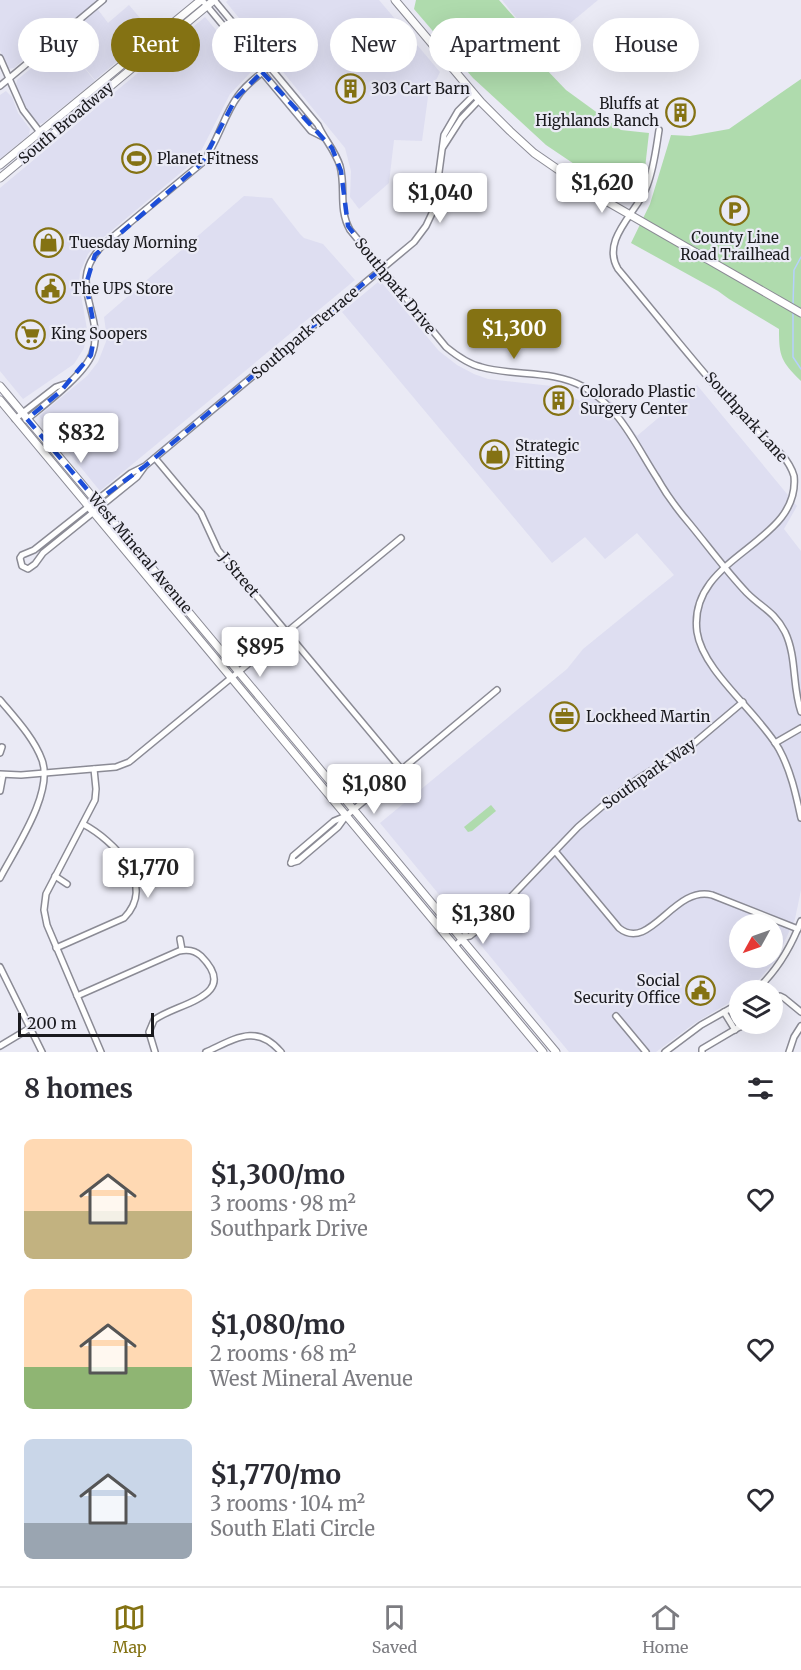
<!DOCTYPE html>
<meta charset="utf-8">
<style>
:root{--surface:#fff;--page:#f7f7f7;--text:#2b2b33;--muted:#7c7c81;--line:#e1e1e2;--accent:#847213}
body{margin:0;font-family:Merriweather,serif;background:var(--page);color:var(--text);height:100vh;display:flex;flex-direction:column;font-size:22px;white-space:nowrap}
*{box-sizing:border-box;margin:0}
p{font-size:20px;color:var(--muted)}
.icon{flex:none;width:33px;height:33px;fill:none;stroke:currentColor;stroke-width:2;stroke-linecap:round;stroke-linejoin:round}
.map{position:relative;height:1052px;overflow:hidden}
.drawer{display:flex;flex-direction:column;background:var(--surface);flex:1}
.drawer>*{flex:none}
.hud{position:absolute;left:18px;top:18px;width:765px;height:54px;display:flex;gap:12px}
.needle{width:39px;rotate:230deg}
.tools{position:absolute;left:729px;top:914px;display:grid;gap:12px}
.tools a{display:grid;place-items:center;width:54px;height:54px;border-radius:50%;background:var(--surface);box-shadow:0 6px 24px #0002;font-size:30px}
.scale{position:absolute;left:18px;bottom:15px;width:136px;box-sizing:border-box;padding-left:6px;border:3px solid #1a1a1e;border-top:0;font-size:16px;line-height:21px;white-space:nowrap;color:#1a1a1e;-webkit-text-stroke:4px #eaeaf5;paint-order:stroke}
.price{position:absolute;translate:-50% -51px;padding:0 14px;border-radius:6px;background:#fff;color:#222;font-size:20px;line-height:39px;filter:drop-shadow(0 2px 3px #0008)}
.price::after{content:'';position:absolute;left:50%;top:36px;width:18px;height:14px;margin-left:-9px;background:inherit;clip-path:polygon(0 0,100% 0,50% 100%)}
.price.current{background:var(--accent);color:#fff}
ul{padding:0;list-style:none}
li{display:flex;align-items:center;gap:18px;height:150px;padding:0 24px}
li span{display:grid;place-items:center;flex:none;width:168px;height:120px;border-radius:9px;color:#555}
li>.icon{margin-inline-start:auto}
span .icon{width:72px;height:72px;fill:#fffc;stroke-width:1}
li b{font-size:26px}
h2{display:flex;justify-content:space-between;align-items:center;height:72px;padding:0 24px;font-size:26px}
.tag{padding:0 21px;border-radius:27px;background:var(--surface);box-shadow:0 6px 24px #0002;font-size:21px;line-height:54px}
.tag.current{background:var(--accent);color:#fff}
.dock{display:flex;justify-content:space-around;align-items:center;height:84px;border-top:2px solid var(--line);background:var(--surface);font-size:16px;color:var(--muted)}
.dock a{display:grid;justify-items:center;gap:3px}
.dock .current{color:var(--accent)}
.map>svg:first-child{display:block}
</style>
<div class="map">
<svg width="801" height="1052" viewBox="0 0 801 1052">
<rect width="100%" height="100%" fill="#eaeaf5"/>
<!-- built -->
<g fill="#dedef1" fill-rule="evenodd">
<polygon points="0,0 96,0 93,3 108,23 129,5 152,32 95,80 56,32 14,68 7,69 0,50"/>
<polygon points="228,0 379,0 440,72 428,97 422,141 394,140 389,183 359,209 350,197 351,171 345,148 226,2"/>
<polygon points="502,0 598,0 550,40 531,36"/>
<polygon points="205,17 251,72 230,94 197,159 98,242 88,254 80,272 79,284 87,329 84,348 74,364 23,399 0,371 0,188"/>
<polygon points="63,42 95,81 43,123 39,124 28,111 16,86 17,80"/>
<polygon points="6,91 12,97 18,113 30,129 29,135 0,159 0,95"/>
<polygon points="244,196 272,198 300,234 304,238 323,244 355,280 100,491 39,416 87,376 98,362 107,339 104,317"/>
<path d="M 378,282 L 382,283 L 439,351 L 457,365 L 474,374 L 488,379 L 552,386 L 580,401 L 590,385 L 613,403 L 637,436 L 697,385 L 797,506 L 784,529 L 801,551 L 801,890 L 795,919 L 776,960 L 756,983 L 748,990 L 740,990 L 739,997 L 695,1023 L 656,1052 L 569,1052 L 380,823 L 567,669 L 583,649 L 674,575 L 637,533 L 605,559 L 585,537 L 552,563 L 342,312 ZM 740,924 L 772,924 L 772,957 L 740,957 Z"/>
</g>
<!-- green -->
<g fill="#afdbad">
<polygon points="416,0 499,0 531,36 523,45 566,90 621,130 649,133 645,168 629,201 546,145 473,78 414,9"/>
<path d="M 801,79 L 801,381 C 781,361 779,357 779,329 L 729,299 L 718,291 L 631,243 L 650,204 L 671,135 L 690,136 L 729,129 Z"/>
<polygon points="491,805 496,811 472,831 468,832 464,827"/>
</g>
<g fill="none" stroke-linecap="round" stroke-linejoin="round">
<!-- stream -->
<g stroke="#b6d0fe" stroke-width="1.5">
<polyline points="793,305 794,270 801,257"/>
<polyline points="793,313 793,357 801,369"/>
</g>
<defs>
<g id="minor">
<polyline points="202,0 311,131 323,137"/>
<path d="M 214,0 L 318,125 C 324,139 335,150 340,166 C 346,188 338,209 350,230 L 446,347 C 457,356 468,364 481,367 C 516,377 551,369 584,387 C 620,408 635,444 657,478 C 666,494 677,509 689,523 C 708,546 726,571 747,593 C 762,608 774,611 785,632 C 797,657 792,686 801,712"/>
<polyline points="0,58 23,110 46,140"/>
<polyline points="0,86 103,0"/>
<path d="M 659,130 C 656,149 654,168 647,186 C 638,212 600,239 618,269 C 661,320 702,373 747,422 C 763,440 787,452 794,476 C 801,545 687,555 697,632 C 703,672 758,712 779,749 C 791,771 796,795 801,818"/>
<polyline points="443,147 461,119 479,100"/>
<polyline points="15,419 56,387 65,384"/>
<path d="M 26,420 C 44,405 84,375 92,354 C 107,314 63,284 104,244 L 202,163 C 218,143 223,116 238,96 C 246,84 258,76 269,67"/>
<polyline points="155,458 201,513 218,550 402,770"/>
<polyline points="145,466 131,473 34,550 22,555 20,558 22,566 28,569 35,564 43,553 137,477 145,466 414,242 426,226 434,209 444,135 458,111 474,95"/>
<path d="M 0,700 C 15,718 34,738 42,760 C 54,793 15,849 0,878"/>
<polyline points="775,743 801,728"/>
<polyline points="0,753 2,747"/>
<polyline points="94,769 96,789 95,800 46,894 44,910 47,925 101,1052"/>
<polyline points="0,774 21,775 116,767 129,762 401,538"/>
<polyline points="0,791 3,775"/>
<path d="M 555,851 L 619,928 C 650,953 674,885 712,895 L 798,929"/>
<polyline points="291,863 293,856 334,821 346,816 497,690"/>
<polyline points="291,863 298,861 338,827 346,816"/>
<polyline points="55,876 67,884"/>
<polyline points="464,937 466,931 497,906 506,902"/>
<polyline points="180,939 182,950"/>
<polyline points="455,946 464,937 470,936 501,911 507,901 578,827 606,803 638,779 692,745 743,702"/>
<path d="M 56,948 L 124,918 C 158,884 113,840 83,824"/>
<polyline points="0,967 42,1052"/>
<path d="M 756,990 C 777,971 791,947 801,921"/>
<path d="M 77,996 L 179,951 C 188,949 195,950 201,956 C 242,997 176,1003 154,1020 L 149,1032 L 155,1052"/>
<polyline points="772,1001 780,996 784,998 801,1012"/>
<polyline points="730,1009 740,1027"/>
<polyline points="724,1012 735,1030"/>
<polyline points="616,1016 646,1052"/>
<polyline points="0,1046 30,1028"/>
<path d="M 206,1052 C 235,1039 256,1023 281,1052"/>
<polyline points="665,1052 701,1025 740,1003"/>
<polyline points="702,1052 702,1049 746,1023"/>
<polyline points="789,1052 794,1037 801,1026"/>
</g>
<g id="major">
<polyline points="395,0 481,102 510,131 534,153 592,193 801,313"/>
<polyline points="0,165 201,0"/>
<polyline points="0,178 214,0"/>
<polyline points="0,386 556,1052"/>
<polyline points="0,400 543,1052"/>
</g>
</defs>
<!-- minor casing -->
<use href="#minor" stroke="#8b8b95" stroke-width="8"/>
<!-- major casing -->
<use href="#major" stroke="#8b8b95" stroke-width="9"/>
<!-- minor -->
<use href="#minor" stroke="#fff" stroke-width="5"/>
<!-- major -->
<use href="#major" stroke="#fff" stroke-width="7"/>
</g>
<!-- marked area -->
<path fill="none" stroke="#1d4ed8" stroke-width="4.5" stroke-dasharray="12 8" stroke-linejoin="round" d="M 262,72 L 332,148 L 341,171 L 348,226 L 381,269 L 145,466 L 97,501 L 27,419 L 60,392 L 91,355 L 95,331 L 86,284 L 95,255 L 202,163 L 236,98 Z"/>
<!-- icons -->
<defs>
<symbol id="building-ring" viewBox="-11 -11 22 22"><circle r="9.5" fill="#eaeaf5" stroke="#847213" stroke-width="1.5"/><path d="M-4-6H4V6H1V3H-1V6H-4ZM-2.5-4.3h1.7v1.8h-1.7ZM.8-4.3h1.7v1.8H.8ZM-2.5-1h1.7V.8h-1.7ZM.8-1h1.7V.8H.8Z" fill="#847213"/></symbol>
<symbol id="stadium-ring" viewBox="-11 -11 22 22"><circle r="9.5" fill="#eaeaf5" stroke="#847213" stroke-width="1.5"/><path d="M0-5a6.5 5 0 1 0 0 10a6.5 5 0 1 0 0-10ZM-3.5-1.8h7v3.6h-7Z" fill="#847213"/></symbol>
<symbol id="parking-ring" viewBox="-11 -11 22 22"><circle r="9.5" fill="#eaeaf5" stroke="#847213" stroke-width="1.5"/><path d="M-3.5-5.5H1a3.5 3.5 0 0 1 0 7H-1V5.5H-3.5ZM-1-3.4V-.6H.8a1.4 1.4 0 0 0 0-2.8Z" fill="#847213"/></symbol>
<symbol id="shop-ring" viewBox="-11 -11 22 22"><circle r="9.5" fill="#eaeaf5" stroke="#847213" stroke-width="1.5"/><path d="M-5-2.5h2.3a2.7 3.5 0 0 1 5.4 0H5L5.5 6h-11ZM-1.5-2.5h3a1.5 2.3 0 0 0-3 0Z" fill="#847213"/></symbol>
<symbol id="civic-ring" viewBox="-11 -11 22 22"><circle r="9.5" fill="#eaeaf5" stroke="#847213" stroke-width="1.5"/><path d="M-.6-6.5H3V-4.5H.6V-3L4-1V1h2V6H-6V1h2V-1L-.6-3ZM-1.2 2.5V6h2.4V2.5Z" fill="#847213"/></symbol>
<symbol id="supermarket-ring" viewBox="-11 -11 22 22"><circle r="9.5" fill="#eaeaf5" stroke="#847213" stroke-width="1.5"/><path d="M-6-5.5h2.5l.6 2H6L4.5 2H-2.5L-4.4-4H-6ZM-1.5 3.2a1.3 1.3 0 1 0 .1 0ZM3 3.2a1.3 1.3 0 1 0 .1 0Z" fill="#847213"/></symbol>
<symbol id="office-ring" viewBox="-11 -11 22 22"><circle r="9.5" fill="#eaeaf5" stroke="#847213" stroke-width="1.5"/><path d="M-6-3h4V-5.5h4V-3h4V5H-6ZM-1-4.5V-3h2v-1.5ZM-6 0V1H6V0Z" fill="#847213"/></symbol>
</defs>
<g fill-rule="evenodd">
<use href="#building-ring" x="334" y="72" width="33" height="33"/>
<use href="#building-ring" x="664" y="96" width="33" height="33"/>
<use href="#stadium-ring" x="120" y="142" width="33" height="33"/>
<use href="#parking-ring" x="718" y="194" width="33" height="33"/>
<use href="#shop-ring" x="32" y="226" width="33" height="33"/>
<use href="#civic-ring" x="34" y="272" width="33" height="33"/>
<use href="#supermarket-ring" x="14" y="318" width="33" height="33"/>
<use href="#building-ring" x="542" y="384" width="33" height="33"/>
<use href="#shop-ring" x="478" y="438" width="33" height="33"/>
<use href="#office-ring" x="548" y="700" width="33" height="33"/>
<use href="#civic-ring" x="684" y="974" width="33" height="33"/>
</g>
<g text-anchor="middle" stroke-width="4.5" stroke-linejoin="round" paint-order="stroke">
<!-- poi labels -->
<g font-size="15" fill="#1a1a1e" stroke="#eaeaf5" text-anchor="start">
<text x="371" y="94">303 Cart Barn</text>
<text x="659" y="109" text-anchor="end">Bluffs at<tspan x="659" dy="17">Highlands Ranch</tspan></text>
<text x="157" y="164">Planet Fitness</text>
<text x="735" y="243" text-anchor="middle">County Line<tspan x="735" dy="17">Road Trailhead</tspan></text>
<text x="69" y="248">Tuesday Morning</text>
<text x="71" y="294">The UPS Store</text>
<text x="51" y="339">King Soopers</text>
<text x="580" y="397">Colorado Plastic<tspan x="580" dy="17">Surgery Center</tspan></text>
<text x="515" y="451">Strategic<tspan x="515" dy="17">Fitting</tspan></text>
<text x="586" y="722">Lockheed Martin</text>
<text x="680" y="986" text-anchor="end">Social<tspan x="680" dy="17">Security Office</tspan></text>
</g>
<!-- street labels -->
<g font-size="15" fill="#1a1a1e" stroke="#eaeaf5">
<text transform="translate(66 123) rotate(-40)" y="5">South Broadway</text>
<text transform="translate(395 286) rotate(51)" y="5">Southpark Drive</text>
<text transform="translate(305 333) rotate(-40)" y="5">Southpark Terrace</text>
<text transform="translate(746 417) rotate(48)" y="5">Southpark Lane</text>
<text transform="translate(140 553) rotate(50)" y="5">West Mineral Avenue</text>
<text transform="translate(239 575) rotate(50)" y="5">J Street</text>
<text transform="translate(649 774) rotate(-35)" y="5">Southpark Way</text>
</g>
</g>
</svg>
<div class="tools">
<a><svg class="needle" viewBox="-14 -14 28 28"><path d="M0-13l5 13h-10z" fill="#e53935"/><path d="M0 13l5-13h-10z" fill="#7c7c81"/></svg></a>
<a><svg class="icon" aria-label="layers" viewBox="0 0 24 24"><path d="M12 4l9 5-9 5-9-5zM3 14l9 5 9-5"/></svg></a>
</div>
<div class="scale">200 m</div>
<b class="price" style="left:602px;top:214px">$1,620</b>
<b class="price" style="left:440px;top:224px">$1,040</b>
<b class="price current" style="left:514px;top:360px">$1,300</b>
<b class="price" style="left:81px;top:464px">$832</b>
<b class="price" style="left:260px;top:678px">$895</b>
<b class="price" style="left:374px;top:815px">$1,080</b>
<b class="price" style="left:148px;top:899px">$1,770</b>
<b class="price" style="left:483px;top:945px">$1,380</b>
<div class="hud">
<a class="tag">Buy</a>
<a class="tag current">Rent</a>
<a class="tag">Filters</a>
<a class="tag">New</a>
<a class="tag">Apartment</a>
<a class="tag">House</a>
</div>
</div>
<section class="drawer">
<h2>8 homes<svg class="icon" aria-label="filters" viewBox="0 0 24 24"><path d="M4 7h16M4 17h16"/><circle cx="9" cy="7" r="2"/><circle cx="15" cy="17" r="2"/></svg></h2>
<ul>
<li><span style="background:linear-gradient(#ffd9b3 60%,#c2b280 0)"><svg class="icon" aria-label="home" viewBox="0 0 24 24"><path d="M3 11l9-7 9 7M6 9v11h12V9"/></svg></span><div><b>$1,300/mo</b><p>3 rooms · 98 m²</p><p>Southpark Drive</p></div><svg class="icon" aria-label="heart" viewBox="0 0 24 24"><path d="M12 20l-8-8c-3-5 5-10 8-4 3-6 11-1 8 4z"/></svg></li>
<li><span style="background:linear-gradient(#ffd9b3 65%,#8fb573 0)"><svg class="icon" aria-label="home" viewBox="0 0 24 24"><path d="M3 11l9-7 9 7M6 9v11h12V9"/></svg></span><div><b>$1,080/mo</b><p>2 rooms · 68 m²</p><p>West Mineral Avenue</p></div><svg class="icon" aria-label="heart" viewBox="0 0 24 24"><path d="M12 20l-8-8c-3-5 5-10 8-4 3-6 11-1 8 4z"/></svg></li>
<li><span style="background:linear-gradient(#c9d6e8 70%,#9aa5b1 0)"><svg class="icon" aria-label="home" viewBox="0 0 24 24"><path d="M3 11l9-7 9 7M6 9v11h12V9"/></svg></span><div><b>$1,770/mo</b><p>3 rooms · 104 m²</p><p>South Elati Circle</p></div><svg class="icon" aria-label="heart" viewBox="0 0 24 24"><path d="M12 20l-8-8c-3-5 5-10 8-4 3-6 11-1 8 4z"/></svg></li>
</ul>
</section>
<nav class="dock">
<a class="current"><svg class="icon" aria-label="map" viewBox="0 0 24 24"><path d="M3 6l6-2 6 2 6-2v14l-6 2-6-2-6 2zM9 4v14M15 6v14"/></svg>Map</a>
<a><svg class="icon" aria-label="saved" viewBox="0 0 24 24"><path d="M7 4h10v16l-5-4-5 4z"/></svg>Saved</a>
<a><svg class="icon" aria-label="home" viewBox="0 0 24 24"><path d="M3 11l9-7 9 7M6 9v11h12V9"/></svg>Home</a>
</nav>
